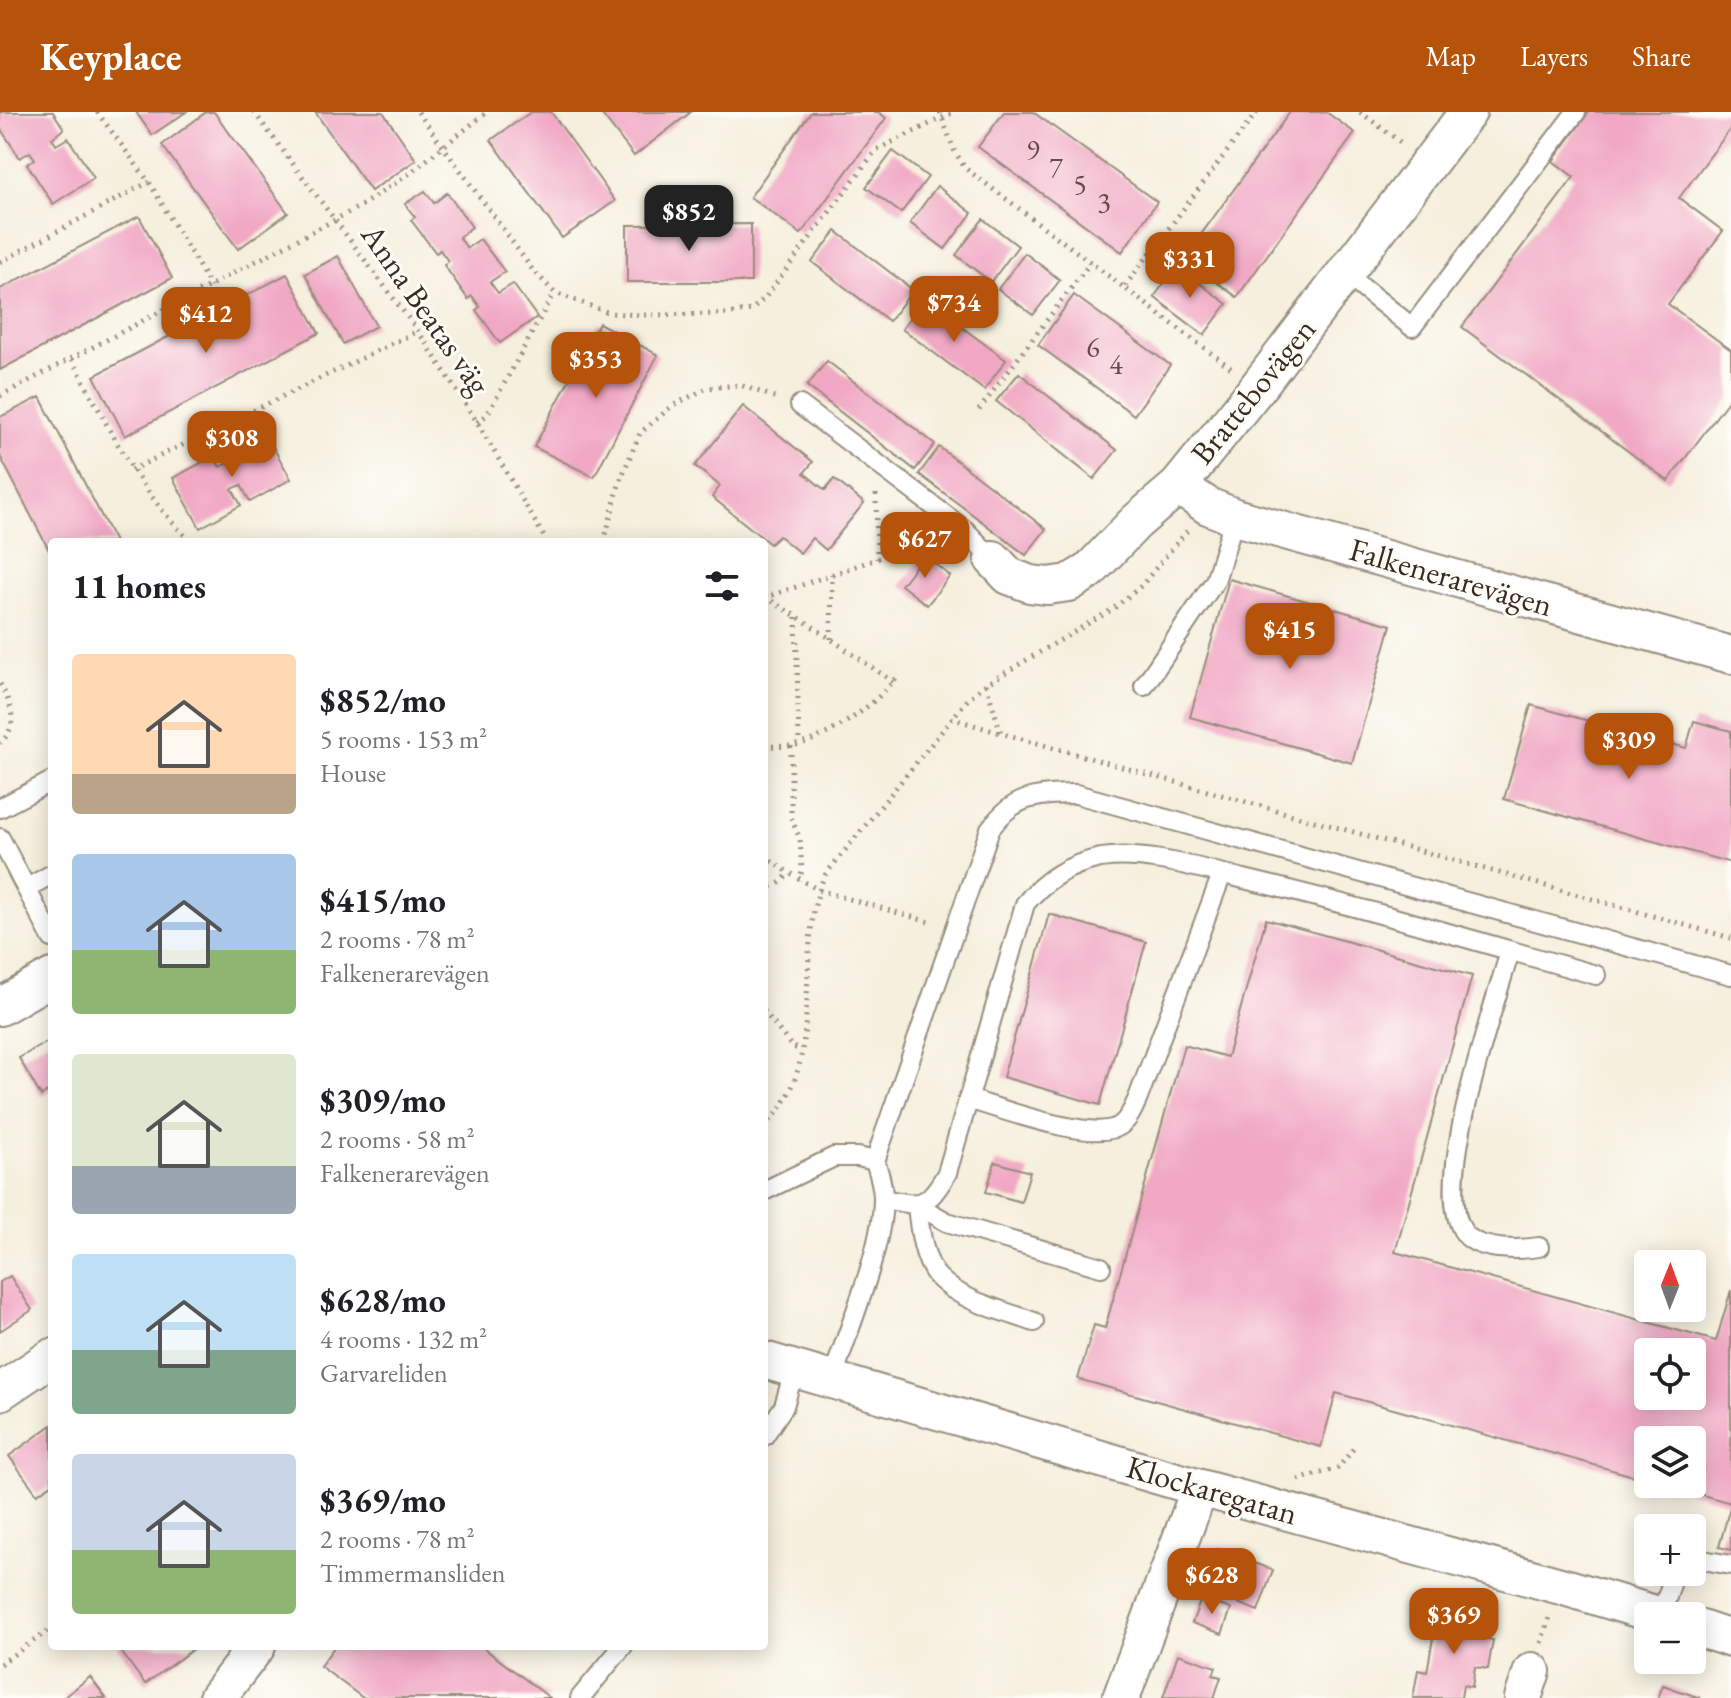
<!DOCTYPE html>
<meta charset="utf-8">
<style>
:root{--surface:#fff;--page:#f2f2f2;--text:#202124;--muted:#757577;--accent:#b45309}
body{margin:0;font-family:"EB Garamond",serif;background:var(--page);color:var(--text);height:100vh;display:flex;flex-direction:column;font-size:30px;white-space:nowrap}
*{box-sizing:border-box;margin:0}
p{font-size:26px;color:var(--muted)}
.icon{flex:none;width:44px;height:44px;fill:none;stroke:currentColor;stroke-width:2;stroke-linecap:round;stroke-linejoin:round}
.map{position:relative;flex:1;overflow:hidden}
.sheet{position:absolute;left:48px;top:426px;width:720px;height:1112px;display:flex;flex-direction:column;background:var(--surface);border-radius:8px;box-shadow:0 4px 20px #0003}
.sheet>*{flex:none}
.needle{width:52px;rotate:1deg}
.tools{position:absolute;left:1634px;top:1138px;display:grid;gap:16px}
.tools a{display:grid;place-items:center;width:72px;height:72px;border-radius:8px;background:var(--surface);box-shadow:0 4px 20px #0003;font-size:40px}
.price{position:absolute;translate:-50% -68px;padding:0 18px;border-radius:16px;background:var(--accent);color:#fff;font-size:26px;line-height:52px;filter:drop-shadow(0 2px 4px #0008)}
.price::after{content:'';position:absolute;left:50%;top:48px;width:24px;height:18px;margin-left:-12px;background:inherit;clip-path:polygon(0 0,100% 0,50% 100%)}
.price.active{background:#222;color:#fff}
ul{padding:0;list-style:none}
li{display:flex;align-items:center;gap:24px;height:200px;padding:0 24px}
li span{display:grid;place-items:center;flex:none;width:224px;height:160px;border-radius:8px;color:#555}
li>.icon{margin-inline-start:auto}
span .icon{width:96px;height:96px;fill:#fffc;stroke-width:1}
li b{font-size:34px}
h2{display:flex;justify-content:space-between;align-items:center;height:96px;padding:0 24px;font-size:34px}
header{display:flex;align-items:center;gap:48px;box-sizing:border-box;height:112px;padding:0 40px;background:var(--accent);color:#fff}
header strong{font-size:38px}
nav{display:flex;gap:44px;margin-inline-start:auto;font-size:28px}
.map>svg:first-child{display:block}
</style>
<header>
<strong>Keyplace</strong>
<nav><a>Map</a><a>Layers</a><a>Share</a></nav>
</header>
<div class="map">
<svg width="1731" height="1586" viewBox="0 0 1731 1586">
<rect width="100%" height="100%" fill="#fdfcf7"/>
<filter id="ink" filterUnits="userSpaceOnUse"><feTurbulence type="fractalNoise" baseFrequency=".0125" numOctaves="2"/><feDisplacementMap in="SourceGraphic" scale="16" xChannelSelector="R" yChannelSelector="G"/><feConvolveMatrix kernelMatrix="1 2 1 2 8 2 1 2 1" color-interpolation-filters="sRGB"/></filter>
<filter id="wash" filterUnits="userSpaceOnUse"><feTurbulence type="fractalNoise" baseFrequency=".006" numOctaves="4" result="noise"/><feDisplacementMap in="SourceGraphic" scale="32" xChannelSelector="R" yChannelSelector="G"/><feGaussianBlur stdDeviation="1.8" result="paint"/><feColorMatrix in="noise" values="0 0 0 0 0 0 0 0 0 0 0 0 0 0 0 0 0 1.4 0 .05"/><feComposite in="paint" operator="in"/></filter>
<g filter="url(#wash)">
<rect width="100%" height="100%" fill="#f5efdd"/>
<g id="blocks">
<!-- building -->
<g fill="#f1a8c4" fill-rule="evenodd">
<polygon points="0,0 53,0 64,17 52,26 56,33 68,26 94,66 53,92 27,52 35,47 30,40 20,46 0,16"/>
<polygon points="136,0 186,0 152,23"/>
<polygon points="206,0 214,0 288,101 238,137 162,33"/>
<polygon points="315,0 383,0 416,48 371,79"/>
<polygon points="531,0 551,0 615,89 562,126 491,28"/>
<polygon points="600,0 691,0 634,44"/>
<polygon points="811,0 878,0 886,6 801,122 750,85"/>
<polygon points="1004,0 1033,0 1157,90 1122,140 978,35"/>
<polygon points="1290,0 1326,0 1355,21 1237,185 1184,146"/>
<polygon points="1589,0 1731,0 1731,16 1679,86 1723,119 1668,192 1731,238 1731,285 1668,369 1462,215 1574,65 1553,49"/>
<polygon points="893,39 928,65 901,101 866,75"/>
<polygon points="937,74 972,101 945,137 910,111"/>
<polygon points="425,79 434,91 447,81 472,115 459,125 467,136 480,127 505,160 490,170 498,181 513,172 537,205 500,231 476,198 480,195 472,184 468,187 444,153 448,149 440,138 436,141 411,108 415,105 405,92"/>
<polygon points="139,104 172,166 0,258 0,177"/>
<polygon points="983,107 1018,134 991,170 956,143"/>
<polygon points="751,112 751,170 627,170 627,113"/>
<polygon points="836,119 913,178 889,209 812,150"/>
<polygon points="1025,141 1060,168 1033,203 998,177"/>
<polygon points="338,144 376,214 343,232 305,162"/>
<polygon points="1177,154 1227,192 1204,223 1154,185"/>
<polygon points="287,162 319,221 125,324 94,264"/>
<polygon points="1074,183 1170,253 1134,303 1038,233"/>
<polygon points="924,187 1006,248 984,278 902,217"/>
<polygon points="599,211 658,243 594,365 534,335"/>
<polygon points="827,249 935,332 915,358 807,274"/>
<polygon points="1019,261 1117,338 1094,367 996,289"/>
<polygon points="40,285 115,430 52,430 52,444 0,344 0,305"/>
<polygon points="743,294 813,350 804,361 825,378 834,367 864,391 826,438 812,426 800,441 779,424 770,432 712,385 720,374 695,354"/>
<polygon points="264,319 291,367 250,390 241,373 232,377 241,393 200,416 173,366 214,344 220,355 229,350 223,341"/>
<polygon points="939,335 1046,417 1026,443 919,362"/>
<polygon points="924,443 950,464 927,493 901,473"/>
<polygon points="1229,467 1391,513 1352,651 1190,605"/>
<polygon points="1531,593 1686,636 1694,609 1731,619 1731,751 1504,687"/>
<polygon points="1049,802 1146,830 1100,993 1003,965"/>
<path d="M 1266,807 L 1472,864 L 1395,1140 L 1716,1229 L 1731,1178 L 1731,1391 L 1666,1373 L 1692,1372 L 1692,1328 L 1648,1328 L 1648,1368 L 1336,1281 L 1321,1335 L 1078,1267 L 1094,1213 L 1105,1216 L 1184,933 L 1227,945 ZM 1648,1240 L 1692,1240 L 1692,1284 L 1648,1284 Z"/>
<polygon points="52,927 52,977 41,984 19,946"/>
<polygon points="995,1050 1030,1060 1021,1090 986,1080"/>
<polygon points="10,1164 32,1198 0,1219 0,1170"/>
<polygon points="52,1313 52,1372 37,1382 9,1344"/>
<polygon points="1730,1395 1731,1395 1731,1438 1719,1435"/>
<polygon points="1217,1437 1273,1458 1258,1499 1202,1477"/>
<polygon points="1201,1487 1231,1497 1222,1522 1192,1511"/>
<polygon points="1438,1498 1485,1506 1482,1526 1493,1528 1488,1557 1475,1555 1472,1575 1463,1573 1461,1586 1413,1586 1418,1558 1427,1560"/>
<polygon points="117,1534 197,1534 145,1572"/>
<polygon points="335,1534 481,1534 550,1586 363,1586 320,1554"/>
<polygon points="1178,1542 1216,1555 1213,1563 1221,1565 1214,1586 1163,1585"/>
<polygon points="90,1565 106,1586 63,1586"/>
<polygon points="1663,1573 1700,1586 1658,1586"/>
</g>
</g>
</g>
<g filter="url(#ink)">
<use href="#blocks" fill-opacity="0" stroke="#988c7e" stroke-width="2"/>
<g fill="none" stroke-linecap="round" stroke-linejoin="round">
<defs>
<g id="service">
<polyline points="1345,162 1412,215 1576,0"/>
<polyline points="800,293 965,418 993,447"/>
<polyline points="1144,574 1215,469 1235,405"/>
<polyline points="0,696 52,669"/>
<polyline points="0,726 52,826"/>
<polyline points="27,776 52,762"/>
<path d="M 1510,839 C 1496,891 1425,1086 1468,1125 C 1484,1139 1520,1138 1539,1135"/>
<path d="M 968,987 C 999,996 1096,1032 1121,1013 C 1130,1006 1134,995 1138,986 L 1222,762"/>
<polyline points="764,1079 834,1045 858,1045 875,1049"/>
<path d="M 883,1087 C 921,1094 926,1097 947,1061 L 1025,792 C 1044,768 1070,752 1101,746 C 1144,739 1202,757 1244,767 C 1362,795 1479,830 1596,863"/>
<polyline points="917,1093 947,1110 1101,1155"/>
<path d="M 917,1093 C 919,1114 923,1149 938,1165 C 962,1190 1002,1198 1034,1210"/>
<path d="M 832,1268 C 848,1217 883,1137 883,1086 C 883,1073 879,1061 875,1049 L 990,717 C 1014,683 1036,683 1076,682 L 1731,863"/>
<polyline points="764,1324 784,1294 794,1259"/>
<polyline points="1692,1446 1731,1453"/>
<polyline points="1661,1504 1675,1460"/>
<polyline points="580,1586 623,1534"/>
</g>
<g id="minor">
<polyline points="1178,374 1208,394 1235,405 1731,543"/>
<polyline points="993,447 1009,464 1030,472 1048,474 1069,471 1089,459 1136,410 1178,374 1257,276 1468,0"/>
<polyline points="0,895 52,865"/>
<polyline points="764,1248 1200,1376 1568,1476 1661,1504"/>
<polyline points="0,1280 52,1245"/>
<polyline points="1692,1514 1731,1527"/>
<polyline points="217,1586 257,1534"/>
<polyline points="1121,1586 1200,1376"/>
<polyline points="1523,1586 1532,1559"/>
</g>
</defs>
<!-- service casing -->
<use href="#service" stroke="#988c7e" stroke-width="22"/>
<!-- minor casing -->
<use href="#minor" stroke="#988c7e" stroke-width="40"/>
<!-- path -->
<g stroke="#988c7e" stroke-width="5" stroke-dasharray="2 6" stroke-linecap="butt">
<polyline points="97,0 149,70 211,175"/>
<polyline points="254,0 418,219 477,310 547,430"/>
<polyline points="418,0 532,157 555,181 610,201 641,203 728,202 751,198 765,186 876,38 954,0"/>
<polyline points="940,0 954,38 965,56 1231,256"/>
<polyline points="1360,0 1403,32"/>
<polyline points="0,150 149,70"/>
<polyline points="1125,174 1257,0"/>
<path d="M 72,247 C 109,316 135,374 191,430"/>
<polyline points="0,284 359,95 405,65 487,0"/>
<polyline points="979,298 1090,151"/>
<polyline points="477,310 487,303 554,181"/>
<polyline points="131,358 418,219"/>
<polyline points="876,382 877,447"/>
<polyline points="604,430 620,369 640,321 672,294 707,276 740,273 780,287"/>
<polyline points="765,485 809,512 893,570"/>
<polyline points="764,486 937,426"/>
<polyline points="796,505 799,631"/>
<polyline points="831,527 832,462"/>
<path d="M 0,572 C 11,591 20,614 0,631"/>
<polyline points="986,572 1001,621 1731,826"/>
<polyline points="951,606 1000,621"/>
<path d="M 764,634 C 772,634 781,635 789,634 C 826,630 875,593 898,564"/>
<polyline points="791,634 791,706 800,727 802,759 799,768"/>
<polyline points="764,745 818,778 933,811"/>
<polyline points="764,778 779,771 790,761"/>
<polyline points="764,899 792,935 802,938"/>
<path d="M 764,1014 C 830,960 791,835 825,763 L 968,587 L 986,572 L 1113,497 L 1141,474 L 1187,419"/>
<polyline points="1298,1368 1338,1356 1355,1335"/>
<polyline points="1541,1531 1549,1506"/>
<polyline points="0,1552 52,1516"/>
</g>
<!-- service -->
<use href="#service" stroke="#fff" stroke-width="18"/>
<!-- minor -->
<use href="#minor" stroke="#fff" stroke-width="36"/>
</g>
</g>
<g text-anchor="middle" stroke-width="6" stroke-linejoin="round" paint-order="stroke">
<!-- number labels -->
<g font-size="28" fill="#684a48">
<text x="1033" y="47">9</text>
<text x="1056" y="65">7</text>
<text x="1080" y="82">5</text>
<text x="1104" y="100">3</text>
<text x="1093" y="245">6</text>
<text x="1116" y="262">4</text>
</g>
<!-- street labels -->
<g font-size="32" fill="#3b2a1e" stroke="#fdfcf7">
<text transform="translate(426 197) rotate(55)" y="11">Anna Beatas väg</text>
<text transform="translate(1253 279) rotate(-51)" y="11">Brattebovägen</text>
<text transform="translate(1451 465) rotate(16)" y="11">Falkenerarevägen</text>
<text transform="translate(1212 1378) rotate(16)" y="11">Klockaregatan</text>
</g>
</g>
</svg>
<div class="tools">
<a><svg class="needle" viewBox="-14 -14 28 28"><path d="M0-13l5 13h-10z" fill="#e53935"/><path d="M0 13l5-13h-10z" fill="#757577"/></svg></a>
<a><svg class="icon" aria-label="locate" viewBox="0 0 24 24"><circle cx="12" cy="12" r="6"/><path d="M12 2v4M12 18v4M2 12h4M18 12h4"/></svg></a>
<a><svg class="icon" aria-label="layers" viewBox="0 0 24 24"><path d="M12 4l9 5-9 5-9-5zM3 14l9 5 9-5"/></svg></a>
<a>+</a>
<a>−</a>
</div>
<b class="price active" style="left:689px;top:141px">$852</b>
<b class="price" style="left:1190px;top:188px">$331</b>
<b class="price" style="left:954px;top:232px">$734</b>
<b class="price" style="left:206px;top:243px">$412</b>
<b class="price" style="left:596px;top:288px">$353</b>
<b class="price" style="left:232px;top:367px">$308</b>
<b class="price" style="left:925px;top:468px">$627</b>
<b class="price" style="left:1290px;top:559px">$415</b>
<b class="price" style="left:1629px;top:669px">$309</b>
<b class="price" style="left:1212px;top:1504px">$628</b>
<b class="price" style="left:1454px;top:1544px">$369</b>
<section class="sheet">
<h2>11 homes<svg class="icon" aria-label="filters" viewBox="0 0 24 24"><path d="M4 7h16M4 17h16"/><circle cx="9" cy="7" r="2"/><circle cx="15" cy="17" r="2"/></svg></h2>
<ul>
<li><span style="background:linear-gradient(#ffd9b3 75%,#b9a48a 0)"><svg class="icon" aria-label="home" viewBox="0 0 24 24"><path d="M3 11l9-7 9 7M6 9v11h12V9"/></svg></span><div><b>$852/mo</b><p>5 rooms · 153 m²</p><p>House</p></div></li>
<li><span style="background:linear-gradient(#a9c7e8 60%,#8fb573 0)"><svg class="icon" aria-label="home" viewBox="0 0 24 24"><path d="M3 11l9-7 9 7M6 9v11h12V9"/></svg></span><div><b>$415/mo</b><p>2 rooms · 78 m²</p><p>Falkenerarevägen</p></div></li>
<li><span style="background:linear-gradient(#dfe7d0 70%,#9aa5b1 0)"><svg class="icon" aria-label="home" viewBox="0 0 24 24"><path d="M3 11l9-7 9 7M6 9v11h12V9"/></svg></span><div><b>$309/mo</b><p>2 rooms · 58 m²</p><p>Falkenerarevägen</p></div></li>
<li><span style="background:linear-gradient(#bfe0f5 60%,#7fa58c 0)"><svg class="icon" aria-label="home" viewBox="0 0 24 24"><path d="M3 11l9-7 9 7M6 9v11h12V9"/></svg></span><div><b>$628/mo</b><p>4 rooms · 132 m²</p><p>Garvareliden</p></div></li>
<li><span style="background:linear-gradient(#c9d6e8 60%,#8fb573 0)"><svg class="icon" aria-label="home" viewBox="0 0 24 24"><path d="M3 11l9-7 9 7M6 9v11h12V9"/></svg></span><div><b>$369/mo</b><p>2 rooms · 78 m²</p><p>Timmermansliden</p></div></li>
</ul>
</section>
</div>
